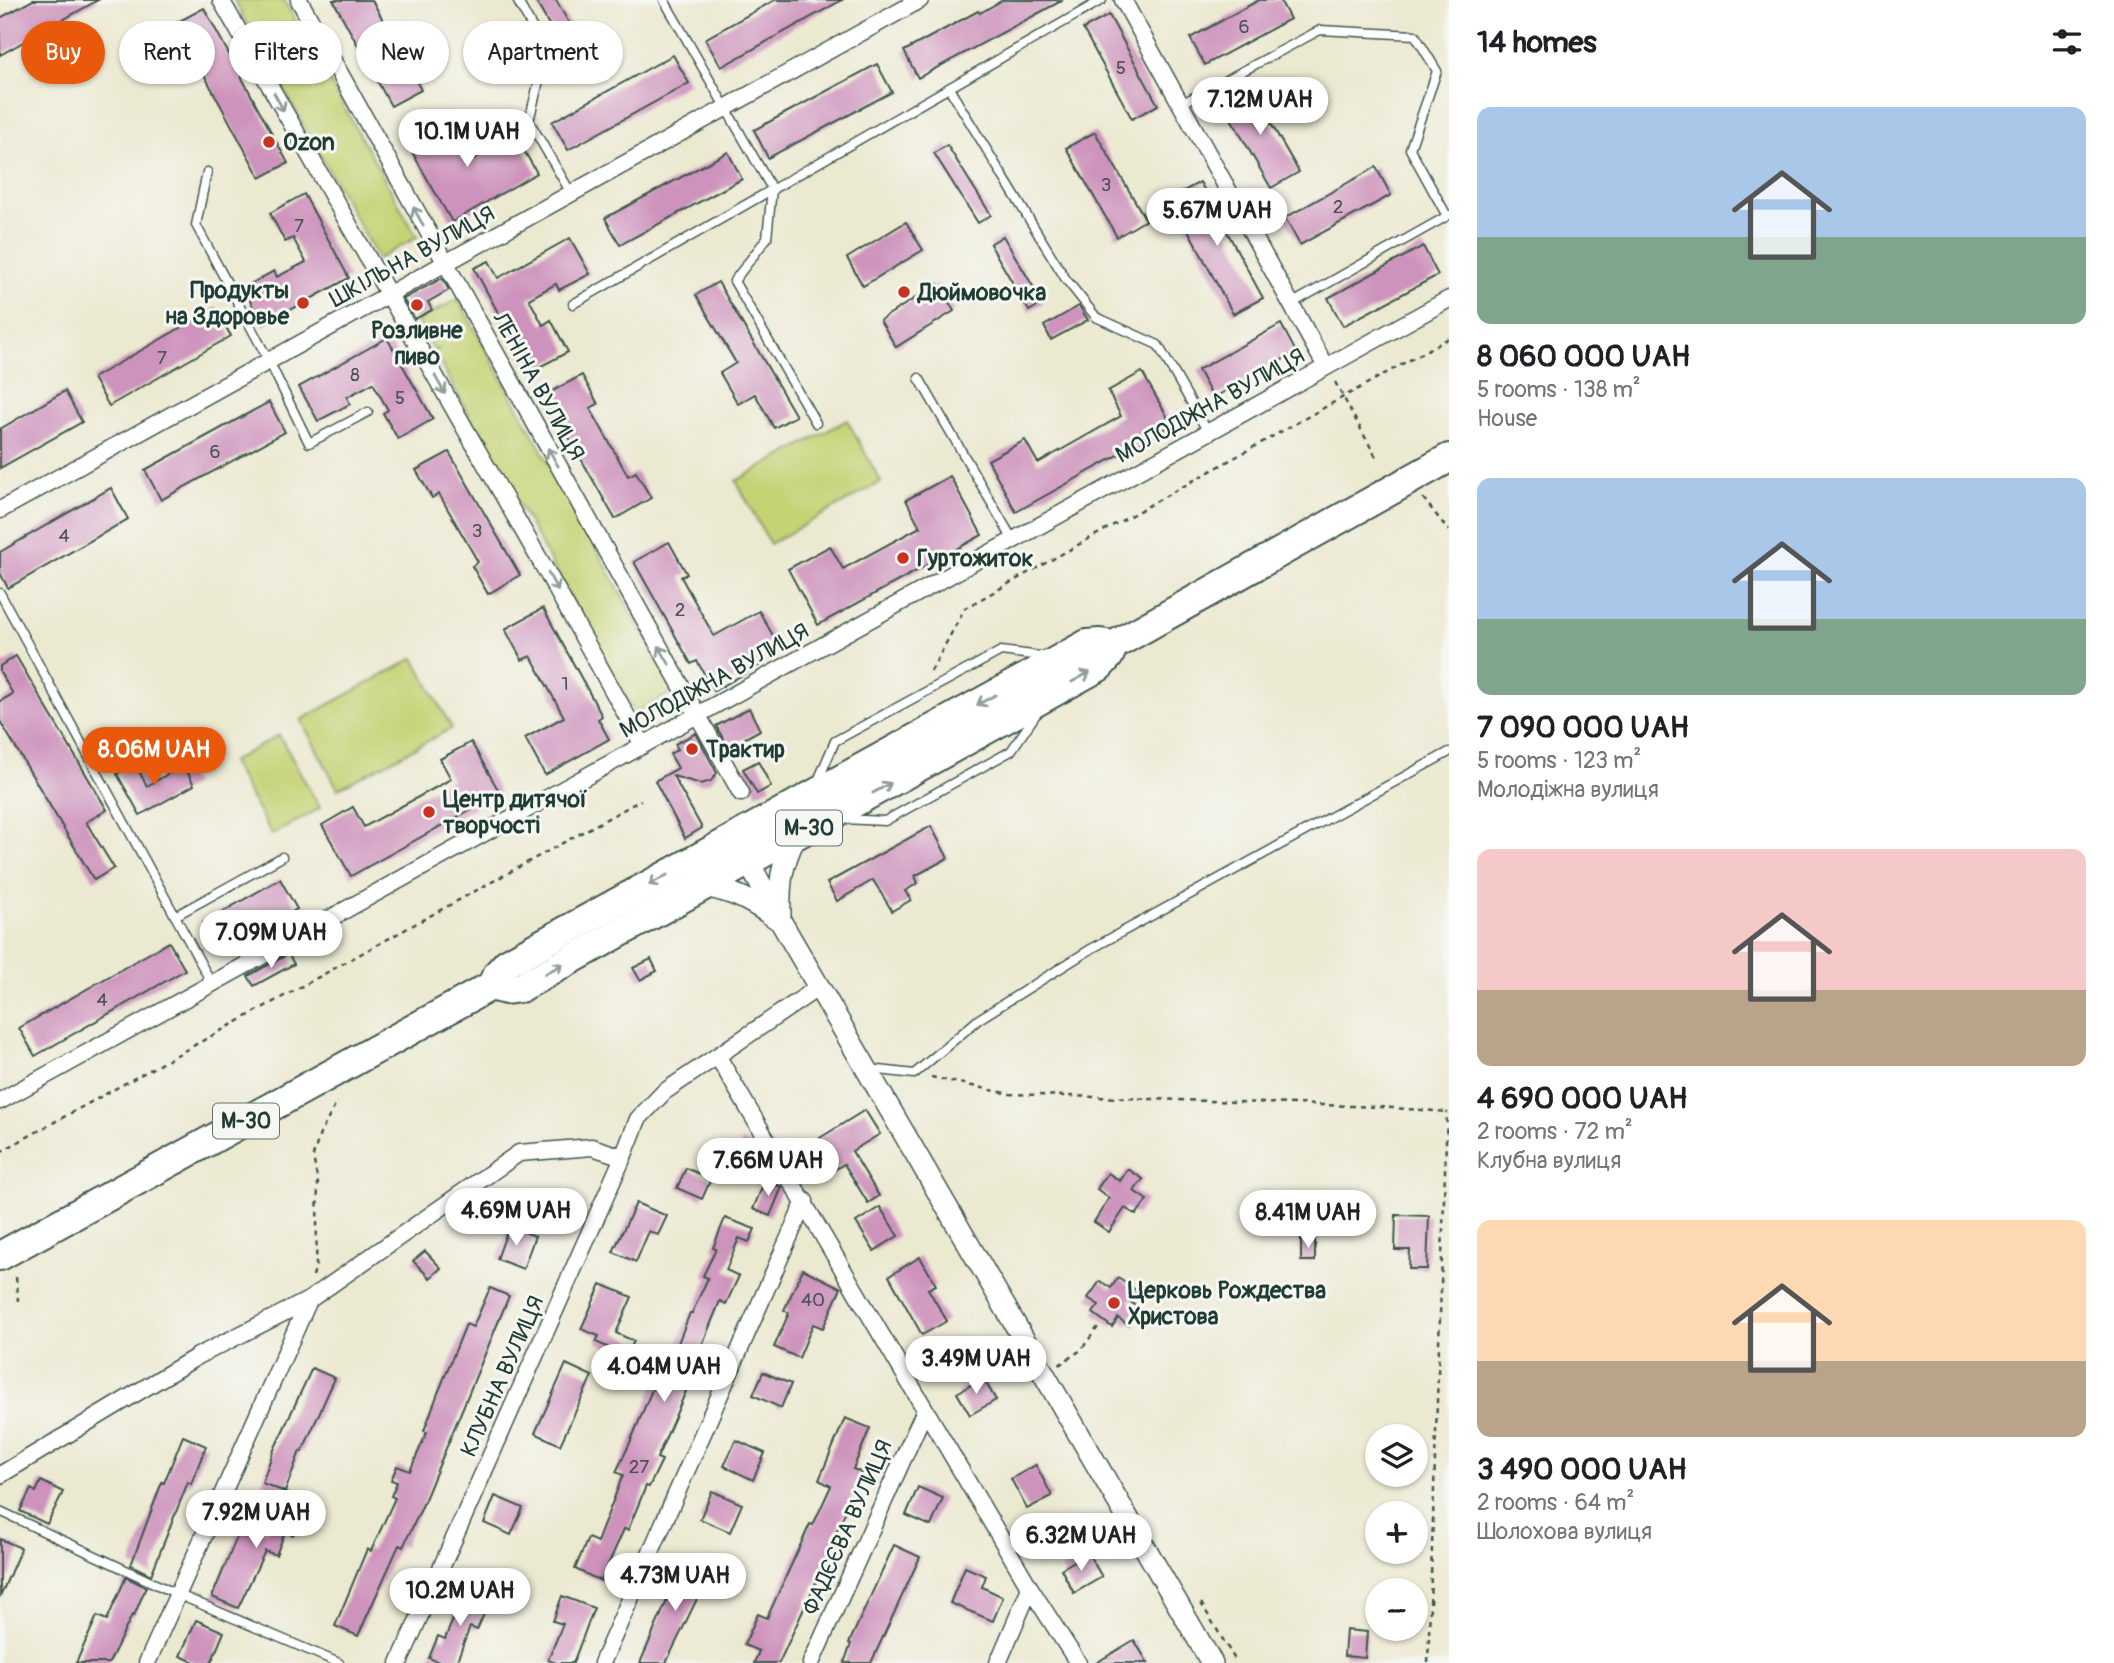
<!DOCTYPE html>
<meta charset="utf-8">
<style>
:root{--surface:#fff;--page:#f2f2f2;--text:#202124;--muted:#757577;--accent:#ea580c}
body{margin:0;font-family:Pangolin,sans-serif;background:var(--page);color:var(--text);height:100vh;display:flex;flex-direction:column;font-size:26px;white-space:nowrap}
*{box-sizing:border-box;margin:0}
p{font-size:23px;color:var(--muted)}
.icon{flex:none;width:38px;height:38px;fill:none;stroke:currentColor;stroke-width:2;stroke-linecap:round;stroke-linejoin:round}
.map{position:relative;flex:1;overflow:hidden}
.panel{display:flex;flex-direction:column;background:var(--surface);width:665px}
.panel>*{flex:none}
.banner{position:absolute;left:21px;top:21px;width:665px;height:63px;display:flex;gap:14px}
.buttons{position:absolute;left:1365px;top:1424px;display:grid;gap:14px}
.buttons a{display:grid;place-items:center;width:63px;height:63px;border-radius:50%;background:var(--surface);box-shadow:0 2px 5px #0004;font-size:35px}
.price{position:absolute;translate:-50% -60px;padding:0 16px;border-radius:24px;background:#fff;color:#222;font-size:23px;line-height:46px;filter:drop-shadow(0 2px 4px #0008)}
.price::after{content:'';position:absolute;left:50%;top:42px;width:21px;height:16px;margin-left:-10px;background:inherit;clip-path:polygon(0 0,100% 0,50% 100%)}
.price.on{background:var(--accent);color:#fff}
ul{padding:0;list-style:none}
li{display:grid;align-content:center;gap:14px;height:371px;padding:0 28px}
li span{display:grid;place-items:center;height:217px;border-radius:14px;color:#555}
li>.icon{margin-inline-start:auto}
span .icon{width:126px;height:126px;fill:#fffc;stroke-width:1}
li b{font-size:30px}
h2{display:flex;justify-content:space-between;align-items:center;height:84px;padding:0 28px;font-size:30px}
.pill{padding:0 24px;border-radius:32px;background:var(--surface);box-shadow:0 2px 5px #0004;font-size:24px;line-height:63px}
.pill.on{background:var(--accent);color:#fff}
main{display:flex;flex:1;min-height:0}
.map>svg:first-child{display:block}
</style>
<main>
<div class="map">
<svg width="1449" height="1663" viewBox="0 0 1449 1663">
<rect width="100%" height="100%" fill="#f6f6f2"/>
<filter id="ink" filterUnits="userSpaceOnUse"><feTurbulence type="fractalNoise" baseFrequency=".0143" numOctaves="2"/><feDisplacementMap in="SourceGraphic" scale="14" xChannelSelector="R" yChannelSelector="G"/><feConvolveMatrix kernelMatrix="1 2 1 2 8 2 1 2 1" color-interpolation-filters="sRGB"/></filter>
<filter id="wash" filterUnits="userSpaceOnUse"><feTurbulence type="fractalNoise" baseFrequency=".00686" numOctaves="4" result="noise"/><feDisplacementMap in="SourceGraphic" scale="28" xChannelSelector="R" yChannelSelector="G"/><feGaussianBlur stdDeviation="1.57" result="paint"/><feColorMatrix in="noise" values="0 0 0 0 0 0 0 0 0 0 0 0 0 0 0 0 0 1.4 0 .05"/><feComposite in="paint" operator="in"/></filter>
<g filter="url(#wash)">
<rect width="100%" height="100%" fill="#ece9d1"/>
<!-- green -->
<g fill="#c5d375" stroke="#728854" stroke-width="2">
<polygon points="234,0 284,0 417,237 378,259"/>
<polygon points="458,299 675,691 635,713 434,352 440,348 434,351 417,321"/>
<polygon points="847,420 881,482 770,544 736,481"/>
<polygon points="414,658 452,728 338,789 301,720"/>
<polygon points="279,735 320,808 272,835 231,762"/>
</g>
<g id="blocks">
<!-- building -->
<g fill="#ce93bc">
<polygon points="33,0 98,0 0,55 0,18"/>
<polygon points="333,0 372,0 421,90 391,106"/>
<polygon points="535,0 556,0 577,37 561,46"/>
<polygon points="775,0 842,0 721,67 705,39"/>
<polygon points="1003,0 1063,0 918,78 904,51 978,11 980,13"/>
<polygon points="1259,0 1280,0 1290,19 1205,65 1190,38"/>
<polygon points="204,8 288,163 260,178 176,23"/>
<polygon points="1109,15 1158,105 1132,119 1083,29"/>
<polygon points="673,55 689,83 568,150 552,122"/>
<polygon points="877,64 892,92 768,158 754,130"/>
<polygon points="1249,85 1299,172 1271,188 1221,101"/>
<polygon points="441,117 467,163 515,135 537,173 452,222 404,138"/>
<polygon points="1095,132 1146,220 1117,237 1066,148"/>
<polygon points="947,145 991,215 978,223 934,153"/>
<polygon points="728,152 742,179 620,245 605,218"/>
<polygon points="1376,167 1391,195 1300,245 1285,218"/>
<polygon points="1200,182 1263,298 1233,314 1171,198"/>
<polygon points="304,194 349,278 263,325 243,288 274,271 277,277 306,262 293,238 285,242 270,213"/>
<polygon points="906,222 923,250 863,286 847,258"/>
<polygon points="1003,236 1043,303 1029,311 990,244"/>
<polygon points="570,238 590,274 559,290 556,284 529,299 543,325 551,320 568,352 530,372 474,268 489,261 498,278"/>
<polygon points="1423,246 1438,275 1343,326 1328,298"/>
<polygon points="442,278 449,290 428,302 432,310 415,319 403,299"/>
<polygon points="718,282 796,416 774,428 755,394 738,404 720,373 736,363 696,295"/>
<polygon points="938,284 954,311 896,347 880,320"/>
<polygon points="1079,306 1088,320 1051,340 1044,326"/>
<polygon points="215,308 231,336 109,406 93,378"/>
<polygon points="1281,324 1296,352 1213,398 1198,370"/>
<polygon points="387,338 433,419 398,439 383,413 388,410 373,383 347,397 350,404 318,421 299,387"/>
<polygon points="1142,372 1172,425 1016,512 988,460 1025,440 1038,463 1121,416 1108,391"/>
<polygon points="582,375 598,404 590,408 628,476 636,472 651,498 615,519 545,395"/>
<polygon points="65,391 82,422 0,468 0,429"/>
<polygon points="269,402 285,432 161,500 145,470"/>
<polygon points="449,452 520,575 488,594 472,566 478,562 439,494 432,498 416,470"/>
<polygon points="950,476 982,535 818,625 788,569 830,546 843,569 920,527 906,500"/>
<polygon points="111,488 128,519 8,588 0,573 0,552"/>
<polygon points="669,542 687,574 681,577 714,636 759,611 779,646 762,656 765,662 714,691 697,661 691,664 634,562"/>
<polygon points="543,608 602,716 598,719 609,739 545,775 525,738 564,717 531,656 522,660 505,629"/>
<polygon points="16,656 107,810 86,822 114,868 94,880 0,721 0,701 13,694 0,672 0,666"/>
<polygon points="749,708 760,730 740,741 744,750 733,756 716,726"/>
<polygon points="696,733 717,773 711,781 701,784 673,776 702,828 685,838 655,781 678,768 670,754 678,749 675,744"/>
<polygon points="471,742 500,793 351,876 322,825 353,807 364,827 451,779 440,759"/>
<polygon points="758,761 771,786 757,794 743,769"/>
<polygon points="135,764 147,786 184,765 194,785 140,815 117,774"/>
<polygon points="931,826 948,858 915,876 918,883 905,891 911,900 892,911 873,880 837,901 827,883"/>
<polygon points="280,879 297,909 219,953 203,923"/>
<polygon points="169,942 185,970 35,1056 19,1028"/>
<polygon points="288,954 294,964 254,986 248,976"/>
<polygon points="651,959 657,971 640,980 633,968"/>
<polygon points="865,1110 880,1134 852,1151 879,1196 868,1203 844,1164 820,1179 802,1149"/>
<polygon points="742,1141 756,1147 750,1163 735,1157"/>
<polygon points="686,1168 711,1179 702,1199 677,1188"/>
<polygon points="1128,1169 1143,1179 1134,1191 1147,1200 1136,1215 1125,1208 1109,1232 1094,1222 1109,1198 1097,1189 1108,1173 1120,1181"/>
<polygon points="765,1180 782,1187 770,1216 753,1209"/>
<polygon points="636,1203 667,1216 658,1235 649,1231 636,1262 613,1252"/>
<polygon points="880,1207 898,1236 874,1251 856,1222"/>
<polygon points="1396,1215 1429,1216 1427,1269 1409,1269 1410,1250 1395,1250"/>
<polygon points="725,1218 755,1229 749,1242 739,1238 726,1270 739,1276 726,1304 720,1301 693,1367 696,1368 657,1458 662,1460 649,1487 646,1486 628,1530 624,1529 601,1581 575,1569 588,1538 597,1542 623,1475 616,1472 629,1445 666,1356 672,1358 690,1313 692,1313 708,1278 703,1276 716,1249 713,1248"/>
<polygon points="509,1226 535,1236 523,1269 497,1259"/>
<rect x="1301" y="1239" width="14" height="22"/>
<polygon points="425,1251 441,1268 430,1278 413,1261"/>
<polygon points="920,1257 936,1285 928,1289 947,1321 922,1335 889,1276"/>
<polygon points="803,1269 841,1288 823,1328 813,1324 799,1358 774,1347 789,1313 784,1310"/>
<polygon points="1118,1278 1137,1291 1129,1301 1140,1309 1128,1325 1118,1318 1112,1327 1093,1313 1099,1305 1088,1298 1100,1281 1111,1288"/>
<polygon points="601,1284 632,1297 616,1333 634,1341 627,1356 596,1342 599,1336 581,1329"/>
<polygon points="490,1288 509,1296 421,1509 403,1547 399,1545 358,1636 335,1626 367,1549 371,1551 395,1498 391,1496 397,1482 391,1480 397,1466 410,1471 427,1432 424,1431 438,1393 466,1324 473,1327"/>
<polygon points="566,1364 592,1376 560,1445 535,1433"/>
<polygon points="312,1368 335,1378 302,1452 300,1451 285,1492 262,1483 273,1452"/>
<polygon points="763,1372 791,1384 781,1408 753,1395"/>
<polygon points="983,1378 996,1400 970,1415 957,1393"/>
<polygon points="845,1418 870,1428 853,1469 862,1473 835,1535 842,1539 828,1569 823,1567 779,1663 754,1663 759,1651 744,1645 758,1614 767,1618 810,1524 813,1525 831,1486 819,1480"/>
<polygon points="183,1436 206,1446 191,1484 188,1482 151,1575 131,1565 162,1482 164,1483"/>
<polygon points="736,1440 765,1453 753,1480 724,1466"/>
<polygon points="1036,1465 1052,1496 1027,1509 1011,1479"/>
<polygon points="41,1481 63,1492 47,1524 20,1511 31,1489 36,1492"/>
<polygon points="918,1487 943,1498 931,1526 906,1515"/>
<polygon points="712,1491 742,1504 730,1532 700,1519"/>
<polygon points="283,1492 306,1501 293,1535 285,1532 276,1555 265,1551 238,1608 212,1597 243,1522 267,1532"/>
<polygon points="495,1496 523,1508 511,1535 484,1523"/>
<polygon points="0,1539 21,1548 0,1597"/>
<polygon points="894,1545 920,1557 871,1663 844,1663 851,1644 849,1643"/>
<polygon points="1088,1553 1102,1577 1074,1593 1061,1569"/>
<polygon points="684,1561 710,1572 666,1663 640,1663"/>
<polygon points="965,1567 986,1576 982,1587 1003,1597 993,1621 950,1603"/>
<polygon points="126,1577 146,1587 134,1616 132,1615 109,1663 76,1663 97,1616 107,1620"/>
<polygon points="465,1590 490,1600 477,1630 470,1627 456,1663 441,1663 429,1658 438,1636 445,1639"/>
<polygon points="562,1596 594,1608 573,1663 556,1663 548,1660 563,1624 553,1621"/>
<polygon points="196,1620 224,1632 211,1663 196,1663 180,1656"/>
<polygon points="1346,1630 1367,1632 1365,1658 1344,1656"/>
<polygon points="1134,1640 1148,1663 1096,1663"/>
</g>
</g>
</g>
<g filter="url(#ink)">
<use href="#blocks" fill-opacity="0" stroke="#3e574c" stroke-width="2"/>
<g fill="none" stroke-linecap="round" stroke-linejoin="round">
<defs>
<g id="lane">
<polyline points="517,0 546,52 529,121 571,193"/>
<polyline points="664,0 772,189 767,238 734,281 816,423"/>
<polyline points="949,88 1065,278 1096,317 1158,345 1208,432"/>
<polyline points="1181,104 1320,30 1415,35 1437,71 1410,149 1447,216"/>
<polyline points="207,172 196,225 269,361 309,443 368,412"/>
<polyline points="573,304 1102,0"/>
<polyline points="1291,304 1449,215"/>
<polyline points="919,378 1013,540"/>
<polyline points="0,593 212,984"/>
<polyline points="817,783 835,741 1001,651 1048,657"/>
<polyline points="843,819 885,821 1011,751 1037,713"/>
<polyline points="175,916 282,857"/>
<polyline points="870,1069 914,1074 979,1019 1091,949 1449,752"/>
<polyline points="0,1511 177,1594 339,1663"/>
</g>
<g id="street">
<polyline points="221,0 553,583 643,745"/>
<polyline points="299,0 741,793"/>
<polyline points="1123,0 1326,367"/>
<polyline points="0,510 920,0"/>
<polyline points="718,1057 1030,1588 1078,1663"/>
<polyline points="0,1101 1449,299"/>
<polyline points="0,1475 198,1356 309,1300 519,1153 592,1147 623,1157"/>
<polyline points="147,1663 309,1300"/>
<polyline points="399,1663 623,1157 638,1119 664,1092 819,987"/>
<polyline points="602,1663 805,1201"/>
<polyline points="811,1663 925,1410"/>
<polyline points="998,1663 1030,1588"/>
</g>
<g id="secondary">
<polyline points="742,850 781,922 1212,1663"/>
<path d="M 704,886 C 735,892 750,900 776,918"/>
<path d="M 780,916 C 779,882 781,866 796,835"/>
</g>
<g id="highway">
<polyline points="491,986 506,990 520,988 1099,667 1109,656 1114,645 1449,458"/>
<polyline points="0,1256 491,986 498,973 507,963 1087,644 1100,643 1114,645"/>
</g>
</defs>
<!-- lane casing -->
<use href="#lane" stroke="#3e574c" stroke-width="11"/>
<!-- street casing -->
<use href="#street" stroke="#3e574c" stroke-width="19"/>
<!-- secondary casing -->
<use href="#secondary" stroke="#3e574c" stroke-width="24"/>
<!-- highway casing -->
<use href="#highway" stroke="#3e574c" stroke-width="32"/>
<!-- path -->
<g stroke="#3e574c" stroke-width="2.5" stroke-dasharray="5 5" stroke-linecap="butt">
<polyline points="1335,382 1376,457"/>
<polyline points="1423,498 1449,531"/>
<polyline points="931,671 965,608 1449,338"/>
<polyline points="931,1077 1010,1094 1379,1107 1449,1112"/>
<polyline points="0,1152 641,800"/>
<polyline points="313,1276 316,1265 318,1184 313,1156 320,1134 337,1102"/>
<polyline points="16,1277 18,1301"/>
<polyline points="1059,1365 1081,1350 1098,1327"/>
<polyline points="1201,1603 1237,1663"/>
<polyline points="1428,1663 1447,1112"/>
</g>
<!-- lane -->
<use href="#lane" stroke="#fff" stroke-width="8"/>
<!-- street -->
<use href="#street" stroke="#fff" stroke-width="16"/>
<!-- secondary -->
<use href="#secondary" stroke="#fff" stroke-width="21"/>
<!-- highway -->
<use href="#highway" stroke="#fff" stroke-width="28"/>
</g>
<!-- one-way arrows -->
<defs><path id="oneway-shaft" d="M-6 0H5M1.5-3L5.5 0L1.5 3" fill="none" stroke-width="1.6" stroke-linecap="round" stroke-linejoin="round" transform="scale(1.75)"/></defs>
<g stroke="#8f9e9a">
<use href="#oneway-shaft" transform="translate(279 102) rotate(61)"/>
<use href="#oneway-shaft" transform="translate(418 216) rotate(-119)"/>
<use href="#oneway-shaft" transform="translate(440 385) rotate(61)"/>
<use href="#oneway-shaft" transform="translate(553 457) rotate(-119)"/>
<use href="#oneway-shaft" transform="translate(553 582) rotate(61)"/>
<use href="#oneway-shaft" transform="translate(664 655) rotate(-120)"/>
<use href="#oneway-shaft" transform="translate(1081 677) rotate(-29)"/>
<use href="#oneway-shaft" transform="translate(986 700) rotate(151)"/>
<use href="#oneway-shaft" transform="translate(882 788) rotate(-29)"/>
<use href="#oneway-shaft" transform="translate(658 880) rotate(151)"/>
<use href="#oneway-shaft" transform="translate(554 969) rotate(-29)"/>
</g>
</g>
<!-- markers -->
<g fill="#c8321e" stroke="#f6f6f2" stroke-width="2.5">
<circle cx="269" cy="142" r="7"/>
<circle cx="904" cy="292" r="7"/>
<circle cx="303" cy="303" r="7"/>
<circle cx="417" cy="305" r="7"/>
<circle cx="903" cy="558" r="7"/>
<circle cx="692" cy="749" r="7"/>
<circle cx="429" cy="812" r="7"/>
<circle cx="1114" cy="1303" r="7"/>
</g>
<g text-anchor="middle" stroke-width="6" stroke-linejoin="round" paint-order="stroke">
<!-- number labels -->
<g font-size="19" fill="#4b5256">
<text x="1244" y="33">6</text>
<text x="1121" y="74">5</text>
<text x="1106" y="191">3</text>
<text x="1338" y="213">2</text>
<text x="299" y="232">7</text>
<text x="162" y="364">7</text>
<text x="355" y="381">8</text>
<text x="400" y="404">5</text>
<text x="215" y="458">6</text>
<text x="477" y="537">3</text>
<text x="64" y="542">4</text>
<text x="680" y="616">2</text>
<text x="565" y="690">1</text>
<text x="102" y="1006">4</text>
<text x="813" y="1306">40</text>
<text x="639" y="1473">27</text>
</g>
<!-- shield labels -->
<g fill="#f6f6f2" stroke="#60746d" stroke-width="2">
<rect x="776" y="810.5" width="66" height="35" rx="5"/>
<rect x="213" y="1103.5" width="66" height="35" rx="5"/>
</g>
<g font-size="21" font-weight="bold" fill="#1f3d34">
<text x="809" y="835">М-30</text>
<text x="246" y="1128">М-30</text>
</g>
<!-- poi labels -->
<g font-size="23" font-weight="bold" fill="#1f3d34" stroke="#f6f6f2" text-anchor="start">
<text x="283" y="150">Ozon</text>
<text x="289" y="298" text-anchor="end">Продукты<tspan x="289" dy="26">на Здоровье</tspan></text>
<text x="918" y="300">Дюймовочка</text>
<text x="417" y="338" text-anchor="middle">Розливне<tspan x="417" dy="26">пиво</tspan></text>
<text x="917" y="566">Гуртожиток</text>
<text x="706" y="757">Трактир</text>
<text x="443" y="807">Центр дитячої<tspan x="443" dy="26">творчості</tspan></text>
<text x="1128" y="1298">Церковь Рождества<tspan x="1128" dy="26">Христова</tspan></text>
</g>
<!-- street labels -->
<g font-size="23" fill="#1f3d34" stroke="#f6f6f2">
<text transform="translate(412 256) rotate(-29)" y="8">ШКІЛЬНА ВУЛИЦЯ</text>
<text transform="translate(539 386) rotate(61)" y="8">ЛЕНІНА ВУЛИЦЯ</text>
<text transform="translate(1210 405) rotate(-29)" y="8">МОЛОДІЖНА ВУЛИЦЯ</text>
<text transform="translate(714 680) rotate(-29)" y="8">МОЛОДІЖНА ВУЛИЦЯ</text>
<text transform="translate(502 1376) rotate(-66)" y="8">КЛУБНА ВУЛИЦЯ</text>
<text transform="translate(847 1527) rotate(-66)" y="8">ФАДЄЄВА ВУЛИЦЯ</text>
</g>
</g>
</svg>
<div class="buttons">
<a><svg class="icon" aria-label="layers" viewBox="0 0 24 24"><path d="M12 4l9 5-9 5-9-5zM3 14l9 5 9-5"/></svg></a>
<a>+</a>
<a>−</a>
</div>
<b class="price" style="left:1260px;top:137px">7.12M UAH</b>
<b class="price" style="left:467px;top:169px">10.1M UAH</b>
<b class="price" style="left:1217px;top:248px">5.67M UAH</b>
<b class="price on" style="left:154px;top:787px">8.06M UAH</b>
<b class="price" style="left:271px;top:970px">7.09M UAH</b>
<b class="price" style="left:768px;top:1198px">7.66M UAH</b>
<b class="price" style="left:516px;top:1248px">4.69M UAH</b>
<b class="price" style="left:1308px;top:1250px">8.41M UAH</b>
<b class="price" style="left:976px;top:1396px">3.49M UAH</b>
<b class="price" style="left:664px;top:1404px">4.04M UAH</b>
<b class="price" style="left:256px;top:1550px">7.92M UAH</b>
<b class="price" style="left:1081px;top:1573px">6.32M UAH</b>
<b class="price" style="left:675px;top:1613px">4.73M UAH</b>
<b class="price" style="left:460px;top:1628px">10.2M UAH</b>
<div class="banner">
<a class="pill on">Buy</a>
<a class="pill">Rent</a>
<a class="pill">Filters</a>
<a class="pill">New</a>
<a class="pill">Apartment</a>
</div>
</div>
<section class="panel">
<h2>14 homes<svg class="icon" aria-label="filters" viewBox="0 0 24 24"><path d="M4 7h16M4 17h16"/><circle cx="9" cy="7" r="2"/><circle cx="15" cy="17" r="2"/></svg></h2>
<ul>
<li><span style="background:linear-gradient(#a9c7e8 60%,#7fa58c 0)"><svg class="icon" aria-label="home" viewBox="0 0 24 24"><path d="M3 11l9-7 9 7M6 9v11h12V9"/></svg></span><div><b>8 060 000 UAH</b><p>5 rooms · 138 m²</p><p>House</p></div></li>
<li><span style="background:linear-gradient(#a9c7e8 65%,#7fa58c 0)"><svg class="icon" aria-label="home" viewBox="0 0 24 24"><path d="M3 11l9-7 9 7M6 9v11h12V9"/></svg></span><div><b>7 090 000 UAH</b><p>5 rooms · 123 m²</p><p>Молодіжна вулиця</p></div></li>
<li><span style="background:linear-gradient(#f6c9c9 65%,#b9a48a 0)"><svg class="icon" aria-label="home" viewBox="0 0 24 24"><path d="M3 11l9-7 9 7M6 9v11h12V9"/></svg></span><div><b>4 690 000 UAH</b><p>2 rooms · 72 m²</p><p>Клубна вулиця</p></div></li>
<li><span style="background:linear-gradient(#ffd9b3 65%,#b9a48a 0)"><svg class="icon" aria-label="home" viewBox="0 0 24 24"><path d="M3 11l9-7 9 7M6 9v11h12V9"/></svg></span><div><b>3 490 000 UAH</b><p>2 rooms · 64 m²</p><p>Шолохова вулиця</p></div></li>
</ul>
</section>
</main>
